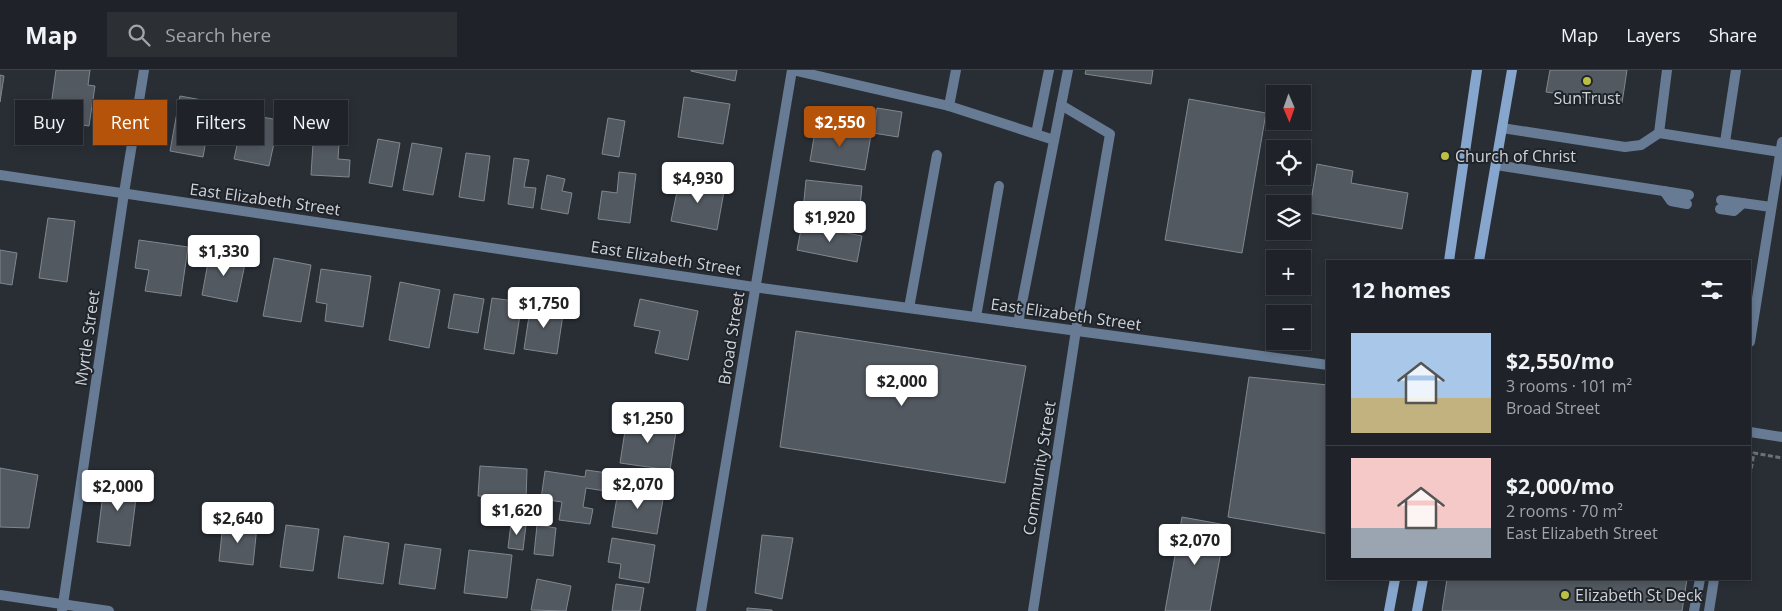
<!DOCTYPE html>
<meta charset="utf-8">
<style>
:root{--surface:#1f2228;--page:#2c2f34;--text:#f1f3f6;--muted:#a1a4a8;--line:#3c3f45;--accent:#b45309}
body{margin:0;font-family:"Open Sans",sans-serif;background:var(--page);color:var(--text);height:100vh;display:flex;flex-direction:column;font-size:19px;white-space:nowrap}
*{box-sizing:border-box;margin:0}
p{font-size:16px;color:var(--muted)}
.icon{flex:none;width:28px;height:28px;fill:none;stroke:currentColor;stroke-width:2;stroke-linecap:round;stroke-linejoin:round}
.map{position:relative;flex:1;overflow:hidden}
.details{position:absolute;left:1326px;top:190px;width:425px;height:320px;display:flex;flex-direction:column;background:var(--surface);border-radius:0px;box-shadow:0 2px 8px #0003,0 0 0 1px var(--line)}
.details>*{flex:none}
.top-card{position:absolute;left:15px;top:30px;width:475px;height:45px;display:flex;gap:10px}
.needle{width:32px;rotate:178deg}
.controls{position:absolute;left:1266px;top:15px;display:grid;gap:10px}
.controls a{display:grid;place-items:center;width:45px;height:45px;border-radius:0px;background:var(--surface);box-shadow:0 2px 8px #0003,0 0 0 1px var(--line);font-size:25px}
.price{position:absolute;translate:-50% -42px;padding:0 11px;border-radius:5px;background:#fff;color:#222;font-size:16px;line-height:32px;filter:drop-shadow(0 1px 2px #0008)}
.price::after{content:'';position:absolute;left:50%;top:30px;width:15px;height:11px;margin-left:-8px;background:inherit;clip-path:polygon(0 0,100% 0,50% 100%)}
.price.on{background:var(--accent);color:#fff}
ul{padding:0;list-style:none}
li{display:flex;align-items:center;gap:15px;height:125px;padding:0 25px}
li+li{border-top:1px solid var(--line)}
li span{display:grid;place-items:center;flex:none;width:140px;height:100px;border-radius:0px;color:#555}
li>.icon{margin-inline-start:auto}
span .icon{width:60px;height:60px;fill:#fffc;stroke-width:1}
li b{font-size:21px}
h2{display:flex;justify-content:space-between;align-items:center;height:60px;padding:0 25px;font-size:21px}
.tag{padding:0 18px;border-radius:0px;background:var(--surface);box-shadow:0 2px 8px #0003,0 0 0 1px var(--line);font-size:18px;line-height:45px}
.tag.on{background:var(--accent);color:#fff}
header{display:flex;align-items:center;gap:30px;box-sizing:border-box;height:70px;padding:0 25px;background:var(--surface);border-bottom:1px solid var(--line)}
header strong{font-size:24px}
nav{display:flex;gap:28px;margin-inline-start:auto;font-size:18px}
.search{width:350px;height:45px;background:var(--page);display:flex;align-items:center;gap:12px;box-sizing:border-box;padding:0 18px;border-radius:0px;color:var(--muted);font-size:19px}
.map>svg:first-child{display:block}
</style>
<header>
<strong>Map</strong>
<div class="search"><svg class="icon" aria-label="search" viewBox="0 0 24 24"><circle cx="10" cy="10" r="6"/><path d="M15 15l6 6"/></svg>Search here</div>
<nav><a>Map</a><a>Layers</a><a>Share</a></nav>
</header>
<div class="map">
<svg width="1782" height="541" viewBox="0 0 1782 541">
<rect width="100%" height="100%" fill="#292e35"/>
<!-- building -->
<g fill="#535961" stroke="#80878f">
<polygon points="56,0 90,0 88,15 95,16 89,56 49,50"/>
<polygon points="691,0 737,0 735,11 691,1"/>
<polygon points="1086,0 1153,0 1151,14 1085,4"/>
<polygon points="1550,0 1627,0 1622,33 1546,22"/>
<polygon points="0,5 4,6 0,32"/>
<polygon points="180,26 213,32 203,87 170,81"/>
<polygon points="684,27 730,34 723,74 678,67"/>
<polygon points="1189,29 1266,43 1242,183 1165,170"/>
<polygon points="877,38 902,42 898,67 873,63"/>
<polygon points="244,44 279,50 269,96 234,89"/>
<polygon points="608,48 625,51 619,87 602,84"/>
<polygon points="816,55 871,65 865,100 810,91"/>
<polygon points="314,58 340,59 338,89 350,90 349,107 311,105"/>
<polygon points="378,69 400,73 392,117 369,113"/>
<polygon points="412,73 442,78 433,125 403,120"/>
<polygon points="466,83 490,86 484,131 459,127"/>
<polygon points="514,88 529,90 524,117 536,118 533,138 508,134"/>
<polygon points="1317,94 1353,101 1351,113 1408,123 1402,159 1309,143"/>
<polygon points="619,102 636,104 630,153 598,149 602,121 617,123"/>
<polygon points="547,105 565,109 562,121 572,123 568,144 541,139"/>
<polygon points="680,107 725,116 717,160 671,151"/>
<polygon points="806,110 862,116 859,146 803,140"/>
<polygon points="48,148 75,151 67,212 39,208"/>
<polygon points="802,154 862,166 857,192 797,180"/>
<polygon points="139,170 188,177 181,226 145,221 149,200 135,198"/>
<polygon points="0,180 17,183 12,215 0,213"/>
<polygon points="210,182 246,189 237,232 202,225"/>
<polygon points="274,188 311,195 301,252 263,246"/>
<polygon points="321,199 371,206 363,257 325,251 327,234 316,232"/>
<polygon points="400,212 440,220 429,278 389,270"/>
<polygon points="454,224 484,229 478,263 448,258"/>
<polygon points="492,228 522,232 514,284 484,279"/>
<polygon points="640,229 698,241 688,290 655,283 660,261 634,256"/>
<polygon points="531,233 564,238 557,284 524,279"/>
<polygon points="796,261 1026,296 1005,413 780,377"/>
<polygon points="1249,307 1328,315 1328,464 1228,447"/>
<polygon points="627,348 677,355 670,400 620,393"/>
<polygon points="480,396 527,399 526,429 478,426"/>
<polygon points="0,398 38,405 29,458 0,457"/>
<polygon points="586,400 615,404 612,422 586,418 583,437 593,439 590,454 559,450 562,432 541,429 545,401 585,407"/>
<polygon points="105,408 138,412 130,476 97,472"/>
<polygon points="619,416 664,424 657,464 612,457"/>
<polygon points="1182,447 1226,455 1210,541 1165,541"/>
<polygon points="223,453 257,456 253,495 219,491"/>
<polygon points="511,453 526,455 523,480 508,478"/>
<polygon points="286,455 319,459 313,501 280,497"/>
<polygon points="537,455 556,458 553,486 534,484"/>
<polygon points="762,465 793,468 782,529 755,523"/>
<polygon points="344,466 389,473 383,514 338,508"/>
<polygon points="612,468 655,475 649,513 619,508 621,494 608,492"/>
<polygon points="405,474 441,479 435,519 399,514"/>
<polygon points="469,480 512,485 507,528 464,523"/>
<polygon points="537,509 571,516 566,541 531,540"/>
<polygon points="1447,509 1687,509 1682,541 1442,541"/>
<polygon points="616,514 644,518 640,541 612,541"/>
<polygon points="747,538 772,540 772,541 747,541"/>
</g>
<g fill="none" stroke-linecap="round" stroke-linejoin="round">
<!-- path -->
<polyline stroke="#6d7177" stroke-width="3" stroke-dasharray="5 2.5" stroke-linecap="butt" points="1750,406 1754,383 1782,388"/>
<!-- service -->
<g stroke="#677b94" stroke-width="10">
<polyline points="792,0 949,36 1054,70"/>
<polyline points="1061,35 1110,64 1076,260"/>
<polyline points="949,36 956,0"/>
<polyline points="1502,58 1625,77 1641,75 1659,63 1780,82"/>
<polyline points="1659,63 1667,0"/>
<polyline points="1036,64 1049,0"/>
<polyline points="1725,72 1736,0"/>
<polyline points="1496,95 1689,125"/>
<polyline points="1664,121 1671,131 1687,134"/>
<polyline points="1721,130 1771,137"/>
<polyline points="1720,139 1734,141 1743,133"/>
<polyline points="909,238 937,85"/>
<polyline points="976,247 999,116"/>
<polyline points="1694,541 1700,509"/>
</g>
<!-- minor -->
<g stroke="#677b94" stroke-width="10">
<polyline points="0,105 754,217 1328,295"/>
<polyline points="1018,253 1068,0"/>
<polyline points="1750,272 1782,72"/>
<polyline points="1750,362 1782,367"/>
<polyline points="62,541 124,123 144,0"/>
<polyline points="701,541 792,0"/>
<polyline points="1033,541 1076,260"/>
<polyline points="1709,541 1714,509"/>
</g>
<!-- tertiary -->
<polyline stroke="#677b94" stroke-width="10" points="0,525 109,541"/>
<!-- secondary -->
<g stroke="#87a6ce" stroke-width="10">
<polyline points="1449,191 1477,0"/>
<polyline points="1479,191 1512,0"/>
<polyline points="1389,541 1395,509"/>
<polyline points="1417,541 1423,509"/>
</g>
</g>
<!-- markers -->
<g fill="#bdbf43" stroke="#1f242b" stroke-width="2">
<circle cx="1587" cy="11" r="5"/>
<circle cx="1445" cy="86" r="5"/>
<circle cx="1565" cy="525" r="5"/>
</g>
<g text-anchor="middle" stroke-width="4" stroke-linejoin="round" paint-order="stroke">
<!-- poi labels -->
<g font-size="16" fill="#d0d4d8" stroke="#1f242b" text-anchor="start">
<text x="1587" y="34" text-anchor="middle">SunTrust</text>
<text x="1455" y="92">Church of Christ</text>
<text x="1575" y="531">Elizabeth St Deck</text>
</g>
<!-- street labels -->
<g font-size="16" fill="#d0d4d8" stroke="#1f242b">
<text transform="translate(265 129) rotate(8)" y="6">East Elizabeth Street</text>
<text transform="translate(666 188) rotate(9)" y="6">East Elizabeth Street</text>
<text transform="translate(1066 244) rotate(8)" y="6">East Elizabeth Street</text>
<text transform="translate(87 268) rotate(-82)" y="6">Myrtle Street</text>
<text transform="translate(731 268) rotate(-81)" y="6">Broad Street</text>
<text transform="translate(1039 398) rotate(-81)" y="6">Community Street</text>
</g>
</g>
</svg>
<div class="controls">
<a><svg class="needle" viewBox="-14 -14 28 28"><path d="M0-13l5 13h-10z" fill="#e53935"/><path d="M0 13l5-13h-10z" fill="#a1a4a8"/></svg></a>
<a><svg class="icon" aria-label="locate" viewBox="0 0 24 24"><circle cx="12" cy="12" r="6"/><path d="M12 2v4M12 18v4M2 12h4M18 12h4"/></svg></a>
<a><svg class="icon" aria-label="layers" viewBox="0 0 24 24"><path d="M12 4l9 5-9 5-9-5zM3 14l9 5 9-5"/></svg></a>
<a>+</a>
<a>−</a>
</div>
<b class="price on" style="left:840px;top:78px">$2,550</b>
<b class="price" style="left:698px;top:134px">$4,930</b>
<b class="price" style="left:830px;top:173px">$1,920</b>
<b class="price" style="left:224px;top:207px">$1,330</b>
<b class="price" style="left:544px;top:259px">$1,750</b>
<b class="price" style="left:902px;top:337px">$2,000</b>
<b class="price" style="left:648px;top:374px">$1,250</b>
<b class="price" style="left:638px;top:440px">$2,070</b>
<b class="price" style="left:118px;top:442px">$2,000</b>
<b class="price" style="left:517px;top:466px">$1,620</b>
<b class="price" style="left:238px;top:474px">$2,640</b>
<b class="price" style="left:1195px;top:496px">$2,070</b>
<div class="top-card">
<a class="tag">Buy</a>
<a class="tag on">Rent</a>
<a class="tag">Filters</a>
<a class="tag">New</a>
</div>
<section class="details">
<h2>12 homes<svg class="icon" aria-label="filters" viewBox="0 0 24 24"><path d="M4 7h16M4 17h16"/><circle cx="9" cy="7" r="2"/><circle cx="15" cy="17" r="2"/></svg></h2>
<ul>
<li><span style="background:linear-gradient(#a9c7e8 65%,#c2b280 0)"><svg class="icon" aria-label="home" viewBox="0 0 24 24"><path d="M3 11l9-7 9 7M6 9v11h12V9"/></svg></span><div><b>$2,550/mo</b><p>3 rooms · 101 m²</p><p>Broad Street</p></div></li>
<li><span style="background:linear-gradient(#f6c9c9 70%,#9aa5b1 0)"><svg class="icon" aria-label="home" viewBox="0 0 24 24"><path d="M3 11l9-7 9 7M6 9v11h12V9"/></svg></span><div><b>$2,000/mo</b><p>2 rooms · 70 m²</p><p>East Elizabeth Street</p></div></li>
</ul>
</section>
</div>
